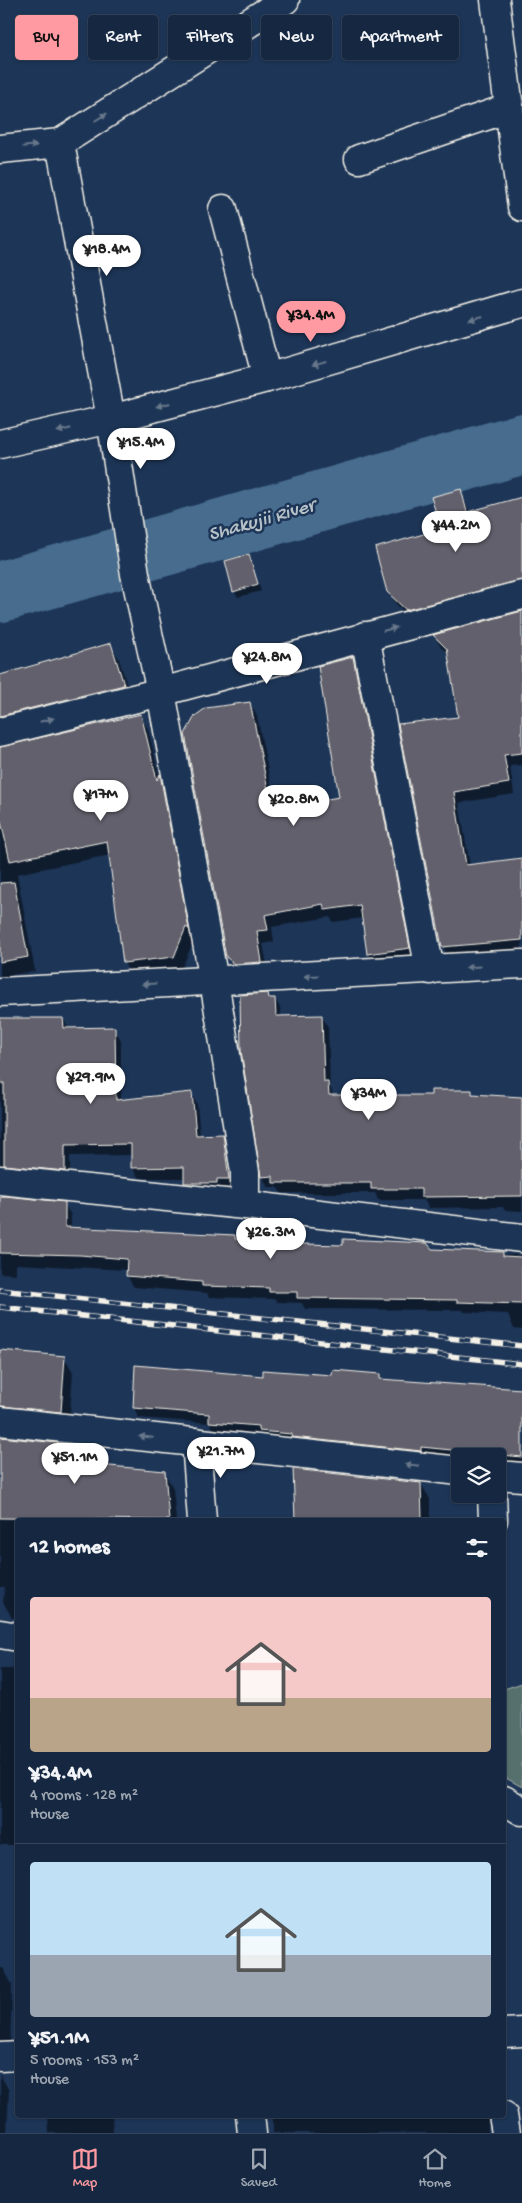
<!DOCTYPE html>
<meta charset="utf-8">
<style>
:root{--surface:#162841;--page:#23344c;--text:#f1f3f6;--muted:#9ea6b1;--line:#35445a;--accent:#ff9aa2}
body{margin:0;font-family:"Gochi Hand",sans-serif;background:var(--page);color:var(--text);height:100vh;display:flex;flex-direction:column;font-size:19px;white-space:nowrap}
*{box-sizing:border-box;margin:0}
p{font-size:16px;color:var(--muted)}
.icon{flex:none;width:28px;height:28px;fill:none;stroke:currentColor;stroke-width:2;stroke-linecap:round;stroke-linejoin:round}
.map{position:relative;flex:1;overflow:hidden}
.drawer{position:absolute;left:15px;top:1518px;width:491px;height:600px;display:flex;flex-direction:column;background:var(--surface);border-radius:5px;box-shadow:0 1px 4px #0004,0 0 0 1px var(--line)}
.drawer>*{flex:none}
.banner{position:absolute;left:15px;top:15px;width:492px;height:45px;display:flex;gap:10px}
.tools{position:absolute;left:451px;top:1448px;display:grid;gap:10px}
.tools a{display:grid;place-items:center;width:55px;height:55px;border-radius:5px;background:var(--surface);box-shadow:0 1px 4px #0004,0 0 0 1px var(--line);font-size:25px}
.price{position:absolute;translate:-50% -42px;padding:0 11px;border-radius:18px;background:#fff;color:#222;font-size:16px;line-height:32px;filter:drop-shadow(0 1px 2px #0008)}
.price::after{content:'';position:absolute;left:50%;top:30px;width:15px;height:11px;margin-left:-8px;background:inherit;clip-path:polygon(0 0,100% 0,50% 100%)}
.price.current{background:var(--accent);color:#111}
ul{padding:0;list-style:none}
li{display:grid;align-content:center;gap:10px;height:265px;padding:0 15px}
li+li{border-top:1px solid var(--line)}
li span{display:grid;place-items:center;height:155px;border-radius:5px;color:#555}
li>.icon{margin-inline-start:auto}
span .icon{width:90px;height:90px;fill:#fffc;stroke-width:1}
li b{font-size:21px}
h2{display:flex;justify-content:space-between;align-items:center;height:60px;padding:0 15px;font-size:21px}
.chip{padding:0 18px;border-radius:5px;background:var(--surface);box-shadow:0 1px 4px #0004,0 0 0 1px var(--line);font-size:18px;line-height:45px}
.chip.current{background:var(--accent);color:#111}
.tabs{display:flex;justify-content:space-around;align-items:center;height:70px;border-top:1px solid var(--line);background:var(--surface);font-size:14px;color:var(--muted)}
.tabs a{display:grid;justify-items:center;gap:2px}
.tabs .current{color:var(--accent)}
.map>svg:first-child{display:block}
</style>
<div class="map">
<svg width="522" height="2133" viewBox="0 0 522 2133">
<rect width="100%" height="100%" fill="#1d3557"/>
<filter id="ink" filterUnits="userSpaceOnUse"><feTurbulence type="fractalNoise" baseFrequency=".02" numOctaves="2"/><feDisplacementMap in="SourceGraphic" scale="10" xChannelSelector="R" yChannelSelector="G"/><feConvolveMatrix kernelMatrix="1 2 1 2 8 2 1 2 1" color-interpolation-filters="sRGB"/></filter>
<g filter="url(#ink)">
<!-- green -->
<polygon fill="#56706d" stroke="#a5b0aa" points="522,1683 522,1787 504,1777 504,1689"/>
<!-- shadow -->
<g fill="#0007">
<polygon points="460,490 470,513 522,498 522,592 414,621 396,604 389,592 442,530"/>
<polygon points="249,556 261,591 238,597 234,591"/>
<polygon points="522,612 522,765 510,766 514,794 459,803 470,866 522,860 522,951 449,958 443,947 399,725 460,718 450,655 441,647 435,636"/>
<polygon points="111,645 119,659 131,699 0,733 0,676"/>
<polygon points="352,658 360,671 416,960 375,966 368,953 363,918 333,922 330,917 272,927 274,942 263,944 269,975 234,970 227,957 250,704 257,716 276,810 341,798"/>
<polygon points="140,715 148,729 159,775 168,789 194,940 181,970 132,977 124,963 110,855 17,874 35,971 0,977 0,748"/>
<polygon points="268,995 271,999 275,999 281,1010 281,1017 322,1016 328,1027 330,1087 334,1096 433,1096 471,1091 473,1095 522,1098 522,1211 504,1210 503,1207 429,1208 424,1200 378,1200 375,1193 281,1193 277,1187 268,1187 262,1176"/>
<polygon points="63,1019 69,1029 114,1029 121,1040 121,1100 191,1093 197,1104 200,1136 222,1135 229,1146 235,1189 192,1194 185,1183 185,1178 139,1178 132,1167 132,1155 70,1156 70,1181 0,1177 0,1020"/>
<polygon points="0,1195 64,1204 71,1215 71,1228 235,1237 237,1241 266,1244 522,1255 522,1330 514,1329 508,1314 464,1312 463,1310 305,1309 302,1303 277,1302 275,1299 209,1297 207,1293 134,1287 127,1276 128,1270 16,1264 16,1274 0,1273"/>
<polygon points="0,1351 64,1357 73,1372 69,1427 0,1424"/>
<polygon points="379,1375 383,1380 522,1390 522,1466 498,1464 498,1456 460,1456 460,1458 266,1441 262,1435 215,1432 210,1423 139,1418 134,1408 264,1378"/>
<polygon points="0,1438 59,1446 87,1448 96,1466 164,1472 173,1488 176,1520 18,1520 18,1618 12,1618 3,1602 5,1587 0,1587"/>
<polygon points="421,1484 430,1499 430,1520 296,1520"/>
<rect x="0" y="1669" width="18" height="176"/>
<polygon points="0,1968 3,1968 12,1984 10,2057 0,2060"/>
<polygon points="0,2075 9,2090 7,2133 0,2133"/>
<polygon points="48,2115 112,2115 113,2133 49,2133"/>
<rect x="273" y="2115" width="215" height="18"/>
</g>
<g fill="none" stroke-linecap="round" stroke-linejoin="round">
<!-- river -->
<polyline stroke="#466c8e" stroke-width="61" points="0,592 522,444"/>
</g>
<!-- building -->
<g fill="#62616c" stroke="#f4f1e8">
<polygon points="461,489 467,512 522,497 522,580 406,610 387,592 375,548 441,529 431,497"/>
<polygon points="249,554 258,584 233,592 225,561"/>
<polygon points="522,611 522,753 504,755 509,783 454,792 466,865 522,858 522,940 442,947 398,724 458,717 447,649 433,635"/>
<polygon points="111,643 124,685 0,716 0,675"/>
<polygon points="353,657 410,948 367,954 360,905 325,910 323,904 265,915 268,930 257,931 262,962 234,964 226,957 185,734 195,716 206,708 250,702 272,809 339,797 318,666"/>
<polygon points="141,714 157,780 160,774 189,929 186,927 174,957 123,963 107,841 10,861 0,817 0,747"/>
<polygon points="14,882 28,957 0,962 0,883"/>
<polygon points="268,993 269,998 275,998 276,1016 322,1015 324,1082 328,1082 329,1095 431,1095 431,1090 472,1090 472,1094 522,1097 522,1196 421,1197 421,1189 371,1189 371,1183 273,1183 273,1176 261,1177 241,1051 240,995"/>
<polygon points="0,1018 63,1018 64,1028 115,1027 116,1100 192,1092 196,1135 223,1134 229,1179 217,1179 217,1183 184,1183 184,1167 131,1168 131,1144 65,1145 65,1171 4,1165 4,1083 0,1083"/>
<polygon points="5,1196 65,1202 65,1227 235,1235 235,1239 265,1241 265,1243 343,1245 343,1239 427,1243 432,1249 503,1252 503,1256 522,1257 522,1304 457,1302 457,1300 297,1298 297,1292 269,1292 269,1288 202,1286 202,1282 126,1276 127,1259 80,1255 0,1253 0,1198"/>
<polygon points="0,1350 65,1356 61,1412 0,1406"/>
<polygon points="135,1365 263,1376 263,1370 332,1375 333,1370 380,1374 380,1379 522,1389 522,1457 421,1447 421,1451 292,1437 292,1434 259,1431 259,1426 209,1422 209,1414 133,1408"/>
<polygon points="0,1437 58,1443 58,1445 88,1446 88,1464 165,1471 169,1520 0,1518"/>
<polygon points="293,1469 421,1483 422,1520 295,1520"/>
</g>
<g fill="none" stroke-linecap="round" stroke-linejoin="round">
<defs>
<g id="minor">
<polyline points="495,0 522,207"/>
<polyline points="60,143 111,419 135,574 161,692 214,981 245,1172 245,1205"/>
<polyline points="0,149 60,143 285,0"/>
<polyline points="359,159 509,108"/>
<polyline points="223,209 267,378"/>
<polyline points="0,444 111,419 267,378 522,303"/>
<polyline points="365,636 430,970"/>
<polyline points="0,732 161,692 522,595"/>
<polyline points="0,992 522,964"/>
<polyline points="0,1180 245,1205 522,1238"/>
<polyline points="0,1421 460,1471"/>
<polyline points="196,1442 202,1520"/>
<polyline points="498,1475 522,1477"/>
<polyline points="492,1494 493,1520"/>
<polyline points="0,1634 18,1637"/>
<polyline points="504,1800 522,1811"/>
<polyline points="504,2033 522,2032"/>
<polyline points="0,2057 18,2056"/>
<polyline points="250,2115 252,2133"/>
<polyline points="503,2115 506,2133"/>
</g>
</defs>
<!-- minor casing -->
<use href="#minor" stroke="#f4f1e8" stroke-width="31"/>
<!-- minor -->
<use href="#minor" stroke="#1d3557" stroke-width="28"/>
<defs>
<g id="rail">
<polyline points="0,1290 522,1346"/>
<polyline points="0,1307 522,1364"/>
</g>
</defs>
<!-- rail casing -->
<use href="#rail" stroke="#f4f1e8" stroke-width="5.5"/>
<!-- rail -->
<use href="#rail" stroke="#1d3557" stroke-width="4" stroke-dasharray="11" stroke-linecap="butt"/>
</g>
<!-- one-way arrows -->
<defs><path id="oneway-solid" d="M-6-.8H1V-3.2L6.5 0L1 3.2V.8H-6Z" transform="scale(1.25)"/></defs>
<g fill="#68778a">
<use href="#oneway-solid" transform="translate(101 117) rotate(-32)"/>
<use href="#oneway-solid" transform="translate(30 146) rotate(-6)"/>
<use href="#oneway-solid" transform="translate(476 318) rotate(164)"/>
<use href="#oneway-solid" transform="translate(319 363) rotate(164)"/>
<use href="#oneway-solid" transform="translate(163 405) rotate(165)"/>
<use href="#oneway-solid" transform="translate(64 430) rotate(167)"/>
<use href="#oneway-solid" transform="translate(390 629) rotate(-15)"/>
<use href="#oneway-solid" transform="translate(47 720) rotate(-14)"/>
<use href="#oneway-solid" transform="translate(473 967) rotate(176)"/>
<use href="#oneway-solid" transform="translate(311 976) rotate(177)"/>
<use href="#oneway-solid" transform="translate(149 984) rotate(177)"/>
<use href="#oneway-solid" transform="translate(146 1437) rotate(-174)"/>
<use href="#oneway-solid" transform="translate(412 1465) rotate(-174)"/>
</g>
</g>
<g text-anchor="middle" stroke-width="5" stroke-linejoin="round" paint-order="stroke">
<!-- water labels -->
<g font-size="20" font-style="italic" fill="#b7c2c8" stroke="#1d3557">
<text transform="translate(261 518) rotate(-16)" y="7">Shakujii River</text>
</g>
</g>
</svg>
<div class="tools">
<a><svg class="icon" aria-label="layers" viewBox="0 0 24 24"><path d="M12 4l9 5-9 5-9-5zM3 14l9 5 9-5"/></svg></a>
</div>
<b class="price" style="left:107px;top:277px">¥18.4M</b>
<b class="price current" style="left:311px;top:343px">¥34.4M</b>
<b class="price" style="left:141px;top:470px">¥15.4M</b>
<b class="price" style="left:456px;top:553px">¥44.2M</b>
<b class="price" style="left:267px;top:685px">¥24.8M</b>
<b class="price" style="left:101px;top:822px">¥17M</b>
<b class="price" style="left:294px;top:827px">¥20.8M</b>
<b class="price" style="left:91px;top:1105px">¥29.9M</b>
<b class="price" style="left:369px;top:1121px">¥34M</b>
<b class="price" style="left:271px;top:1260px">¥26.3M</b>
<b class="price" style="left:221px;top:1479px">¥21.7M</b>
<b class="price" style="left:75px;top:1485px">¥51.1M</b>
<div class="banner">
<a class="chip current">Buy</a>
<a class="chip">Rent</a>
<a class="chip">Filters</a>
<a class="chip">New</a>
<a class="chip">Apartment</a>
</div>
<section class="drawer">
<h2>12 homes<svg class="icon" aria-label="filters" viewBox="0 0 24 24"><path d="M4 7h16M4 17h16"/><circle cx="9" cy="7" r="2"/><circle cx="15" cy="17" r="2"/></svg></h2>
<ul>
<li><span style="background:linear-gradient(#f6c9c9 65%,#b9a48a 0)"><svg class="icon" aria-label="home" viewBox="0 0 24 24"><path d="M3 11l9-7 9 7M6 9v11h12V9"/></svg></span><div><b>¥34.4M</b><p>4 rooms · 128 m²</p><p>House</p></div></li>
<li><span style="background:linear-gradient(#bfe0f5 60%,#9aa5b1 0)"><svg class="icon" aria-label="home" viewBox="0 0 24 24"><path d="M3 11l9-7 9 7M6 9v11h12V9"/></svg></span><div><b>¥51.1M</b><p>5 rooms · 153 m²</p><p>House</p></div></li>
</ul>
</section>
</div>
<nav class="tabs">
<a class="current"><svg class="icon" aria-label="map" viewBox="0 0 24 24"><path d="M3 6l6-2 6 2 6-2v14l-6 2-6-2-6 2zM9 4v14M15 6v14"/></svg>Map</a>
<a><svg class="icon" aria-label="saved" viewBox="0 0 24 24"><path d="M7 4h10v16l-5-4-5 4z"/></svg>Saved</a>
<a><svg class="icon" aria-label="home" viewBox="0 0 24 24"><path d="M3 11l9-7 9 7M6 9v11h12V9"/></svg>Home</a>
</nav>
